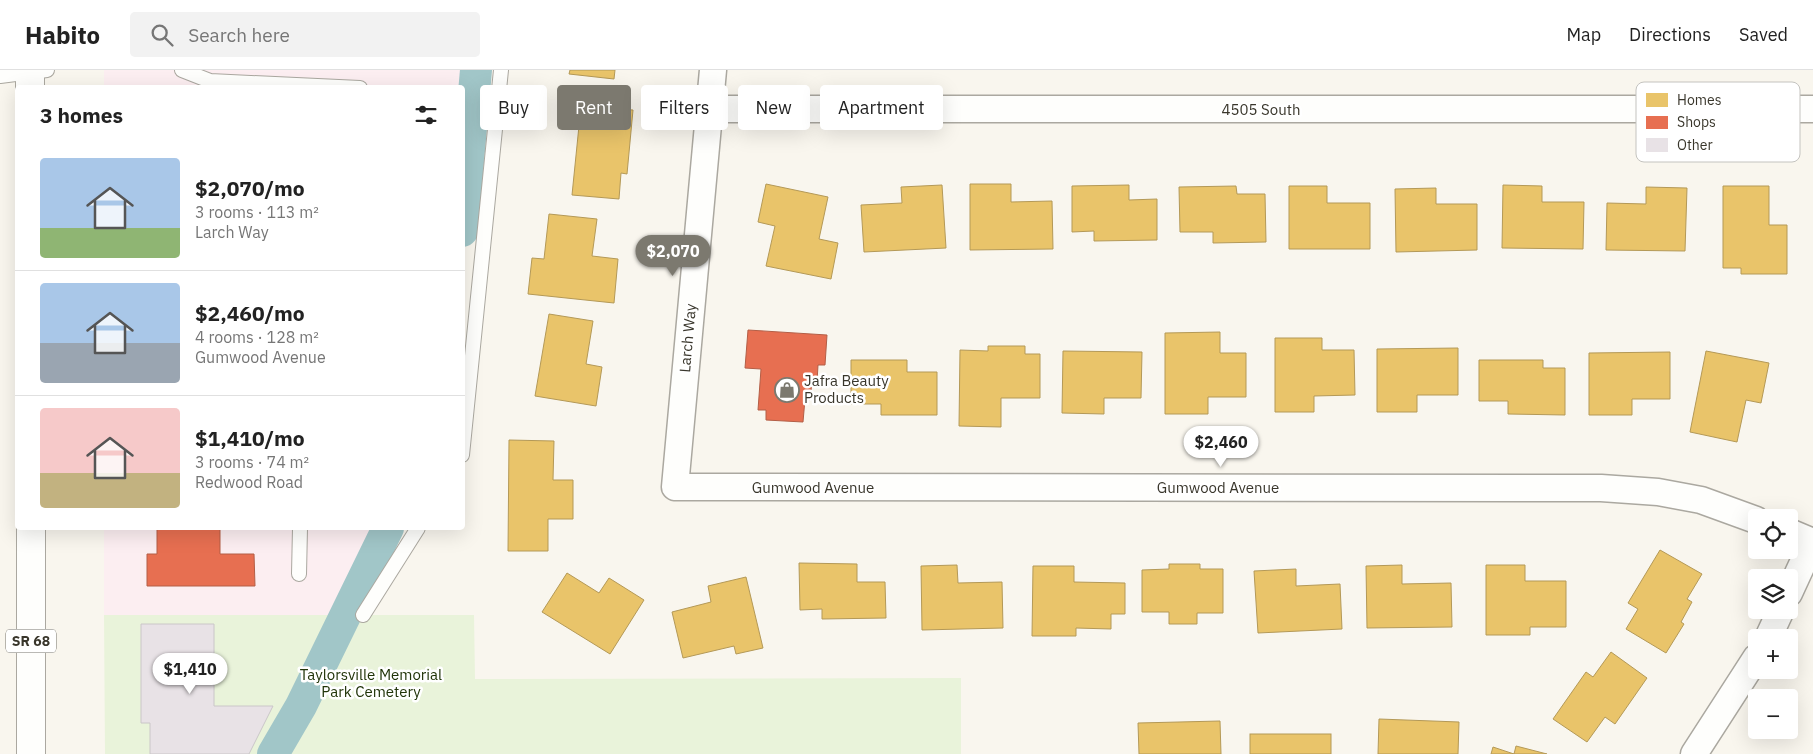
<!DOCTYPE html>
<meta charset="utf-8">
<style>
:root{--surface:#fff;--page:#f2f2f2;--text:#222;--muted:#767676;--line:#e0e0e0;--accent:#7c796f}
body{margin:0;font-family:"IBM Plex Sans",sans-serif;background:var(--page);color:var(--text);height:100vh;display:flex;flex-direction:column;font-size:19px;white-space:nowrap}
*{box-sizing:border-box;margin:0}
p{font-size:16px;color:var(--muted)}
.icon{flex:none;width:28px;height:28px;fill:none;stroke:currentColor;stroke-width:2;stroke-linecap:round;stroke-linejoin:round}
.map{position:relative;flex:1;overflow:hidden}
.details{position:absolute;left:15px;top:15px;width:450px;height:445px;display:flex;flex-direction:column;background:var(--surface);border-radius:5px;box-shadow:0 5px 20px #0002}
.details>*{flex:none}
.top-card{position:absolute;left:480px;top:15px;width:475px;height:45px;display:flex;gap:10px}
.controls{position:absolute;left:1748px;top:439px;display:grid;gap:10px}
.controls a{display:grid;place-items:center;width:50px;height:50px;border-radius:5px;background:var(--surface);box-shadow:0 5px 20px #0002;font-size:25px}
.price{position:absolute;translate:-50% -42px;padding:0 11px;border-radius:18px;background:#fff;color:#222;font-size:16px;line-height:32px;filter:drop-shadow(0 1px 2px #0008)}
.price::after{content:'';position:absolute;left:50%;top:30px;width:15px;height:11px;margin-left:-8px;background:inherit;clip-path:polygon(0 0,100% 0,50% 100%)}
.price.active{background:var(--accent);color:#fff}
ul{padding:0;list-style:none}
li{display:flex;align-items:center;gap:15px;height:125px;padding:0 25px}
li+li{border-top:1px solid var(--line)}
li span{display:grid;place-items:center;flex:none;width:140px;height:100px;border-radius:5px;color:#555}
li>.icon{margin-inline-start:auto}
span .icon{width:60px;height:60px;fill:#fffc;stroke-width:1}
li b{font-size:21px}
h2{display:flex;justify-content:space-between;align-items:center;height:60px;padding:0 25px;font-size:21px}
.tag{padding:0 18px;border-radius:5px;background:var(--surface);box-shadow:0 5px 20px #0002;font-size:18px;line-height:45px}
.tag.active{background:var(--accent);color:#fff}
header{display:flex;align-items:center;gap:30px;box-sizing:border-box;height:70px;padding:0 25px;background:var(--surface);border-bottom:1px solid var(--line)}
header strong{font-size:24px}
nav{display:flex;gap:28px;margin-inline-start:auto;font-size:18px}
.search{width:350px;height:45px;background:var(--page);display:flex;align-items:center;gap:12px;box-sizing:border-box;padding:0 18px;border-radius:5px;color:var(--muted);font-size:19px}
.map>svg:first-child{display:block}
</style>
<header>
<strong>Habito</strong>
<div class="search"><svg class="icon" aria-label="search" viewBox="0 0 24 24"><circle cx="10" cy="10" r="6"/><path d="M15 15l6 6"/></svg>Search here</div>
<nav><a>Map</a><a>Directions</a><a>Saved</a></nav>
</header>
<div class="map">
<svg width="1813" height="684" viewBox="0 0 1813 684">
<rect width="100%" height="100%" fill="#f9f6ee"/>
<!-- commercial -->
<g fill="#fceef1">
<polygon points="104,0 462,0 460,18 104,18"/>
<polygon points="104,458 373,458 331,545 104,545"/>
</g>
<!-- green -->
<polygon fill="#e9f3da" points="104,545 474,545 475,609 961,608 961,684 105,684"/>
<!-- homes -->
<g fill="#e9c46a" stroke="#b49957">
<polygon points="570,0 615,0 614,9 569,4"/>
<polygon points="581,36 633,40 627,104 621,103 619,129 572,125"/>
<polygon points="766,114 828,127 819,169 838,173 831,209 766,196 775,156 758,152"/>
<polygon points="970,114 1011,114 1011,132 1052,131 1053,179 970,180"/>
<polygon points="942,115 946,178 864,182 861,135 902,133 901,117"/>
<polygon points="1129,115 1129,130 1157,129 1157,170 1094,171 1094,161 1072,162 1072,116"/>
<polygon points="1503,115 1542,116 1542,132 1584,132 1583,179 1502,178"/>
<polygon points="1236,116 1237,124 1265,124 1266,172 1213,173 1213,162 1180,162 1179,117"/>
<polygon points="1289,116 1327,116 1327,133 1370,133 1370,179 1289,179"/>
<polygon points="1723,116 1769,116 1769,155 1787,155 1787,204 1741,204 1741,198 1723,198"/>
<polygon points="1646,117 1687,118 1685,181 1606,180 1607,133 1646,134"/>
<polygon points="1436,118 1436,134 1477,134 1477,180 1396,182 1395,119"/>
<polygon points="549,144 597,149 592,186 618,189 614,233 528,224 532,188 544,189"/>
<polygon points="549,244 593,251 586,294 602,297 596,336 535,326"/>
<polygon points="1220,262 1220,283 1246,283 1246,327 1208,327 1208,344 1165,344 1165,263"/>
<polygon points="1275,268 1322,268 1322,280 1354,280 1355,325 1314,326 1314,342 1275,342"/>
<polygon points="988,276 1025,276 1025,284 1040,284 1040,328 1001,328 1001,357 959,356 960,280 988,281"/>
<polygon points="1458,278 1458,325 1417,325 1417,342 1377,342 1377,279"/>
<polygon points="1063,281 1142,282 1141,328 1104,328 1104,344 1062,343"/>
<polygon points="1706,281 1769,293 1761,333 1746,330 1737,372 1690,362"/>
<polygon points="1670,282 1670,329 1632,329 1632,345 1589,345 1589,283"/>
<polygon points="851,290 907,290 907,302 937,302 937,345 881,345 881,334 851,334"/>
<polygon points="1479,290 1543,290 1543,298 1565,298 1565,345 1508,344 1508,331 1479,331"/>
<polygon points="509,370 554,371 553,410 573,410 573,449 548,449 548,481 508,481"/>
<polygon points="1660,480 1702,504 1687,529 1692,532 1681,552 1684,554 1666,583 1626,559 1638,539 1628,533"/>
<polygon points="799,493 857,494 857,512 885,512 886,548 822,549 822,539 800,540"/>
<polygon points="1169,494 1200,494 1200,499 1223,499 1223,543 1197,543 1197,554 1169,554 1169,542 1142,542 1142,500 1169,499"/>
<polygon points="957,495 958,513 1002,512 1003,558 922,560 921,496"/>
<polygon points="1402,495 1402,514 1451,513 1452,557 1367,558 1366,496"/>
<polygon points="1486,495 1525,495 1525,511 1566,511 1566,557 1530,557 1530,565 1486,565"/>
<polygon points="1033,496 1074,496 1074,512 1125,513 1125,544 1111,544 1111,559 1076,558 1076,566 1032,566"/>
<polygon points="1296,499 1296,516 1340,514 1342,559 1258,563 1254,501"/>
<polygon points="567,503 599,523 609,508 644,530 610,584 542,542"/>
<polygon points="746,507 763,578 736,584 734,576 683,588 672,542 711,532 708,516"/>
<polygon points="1611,582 1647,608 1615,654 1605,647 1587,672 1553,649 1586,602 1593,607"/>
<polygon points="1379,649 1459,652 1458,684 1378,684"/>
<polygon points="1220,651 1221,684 1139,684 1138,653"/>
<rect x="1250" y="664" width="81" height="20"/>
<polygon points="1516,676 1547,684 1491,684 1493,677 1514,684"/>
</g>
<!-- shops -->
<g fill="#e76f51" stroke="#b35e46">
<polygon points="748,260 827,265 825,295 818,295 817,312 812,311 810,330 805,329 803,352 766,350 766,340 758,340 761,299 745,298"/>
<polygon points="157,458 220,458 220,484 254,484 255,516 147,516 147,484 157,484"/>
</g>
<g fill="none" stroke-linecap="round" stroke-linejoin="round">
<!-- canal -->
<g stroke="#a1c6c8" stroke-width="32">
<polyline points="462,161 476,0"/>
<polyline points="273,684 301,636 388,458"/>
</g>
</g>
<!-- building -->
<polygon fill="#e8e2e6" stroke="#cac6c8" points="141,554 214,554 214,636 273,636 249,684 150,684 150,653 141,653"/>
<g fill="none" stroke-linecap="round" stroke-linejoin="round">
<defs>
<g id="service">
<polyline points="182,0 210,11 360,18"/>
<polyline points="0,6 47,0"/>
<polyline points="462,385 501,0"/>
<polyline points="299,504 300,458"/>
<polyline points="363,545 418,458"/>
</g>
<g id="minor">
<polyline points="713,0 675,417 1601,418 1658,422 1701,430 1756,450"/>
<polyline points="710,39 1813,39"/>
<polyline points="1789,462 1813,472"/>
<polyline points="1789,523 1813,471"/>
<polyline points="1768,568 1781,540"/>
<polyline points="1694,684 1756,588"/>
</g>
<g id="primary">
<polyline points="30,0 30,18"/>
<polyline points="31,458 31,684"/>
</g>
</defs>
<!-- service casing -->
<use href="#service" stroke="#aba8a0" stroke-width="16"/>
<!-- minor casing -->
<use href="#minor" stroke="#aba8a0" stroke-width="29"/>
<!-- primary casing -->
<use href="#primary" stroke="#aba8a0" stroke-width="30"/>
<!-- service -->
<use href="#service" stroke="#fefefc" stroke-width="14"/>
<!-- minor -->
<use href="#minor" stroke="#fefefc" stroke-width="26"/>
<!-- primary -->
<use href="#primary" stroke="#fefefc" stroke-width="28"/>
</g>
<!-- icons -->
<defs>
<symbol id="shop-ring" viewBox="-11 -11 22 22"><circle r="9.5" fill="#fff" stroke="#7c796f" stroke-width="1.5"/><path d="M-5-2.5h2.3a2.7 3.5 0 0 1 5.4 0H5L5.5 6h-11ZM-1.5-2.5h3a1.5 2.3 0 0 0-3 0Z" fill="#7c796f"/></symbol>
</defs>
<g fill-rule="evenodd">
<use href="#shop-ring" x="773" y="306" width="28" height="28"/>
</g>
<g text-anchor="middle" stroke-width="5" stroke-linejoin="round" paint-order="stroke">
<!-- shield labels -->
<rect fill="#fff" stroke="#74726b" stroke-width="1" x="6" y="559.5" width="50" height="23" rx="4"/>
<g font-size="14" font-weight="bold" fill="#39362b">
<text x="31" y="576">SR 68</text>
</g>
<!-- street labels -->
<g font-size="15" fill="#39362b" stroke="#fff">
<text x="1261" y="45">4505 South</text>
<text transform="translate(688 268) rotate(-85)" y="5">Larch Way</text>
<text x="813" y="423">Gumwood Avenue</text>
<text x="1218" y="423">Gumwood Avenue</text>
</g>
<!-- poi labels -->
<g font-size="15" fill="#39362b" stroke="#fff" text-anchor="start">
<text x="804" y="316">Jafra Beauty<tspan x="804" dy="17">Products</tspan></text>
</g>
<!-- park labels -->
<g font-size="15" fill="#213409" stroke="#fff">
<text x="371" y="610">Taylorsville Memorial<tspan x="371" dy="17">Park Cemetery</tspan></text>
</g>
</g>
<!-- legend -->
<rect x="1636" y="12" width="164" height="80" rx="8" fill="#fff" stroke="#c4c3bf" stroke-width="1"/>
<rect x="1646" y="23" width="22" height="14" fill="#e9c46a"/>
<rect x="1646" y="46" width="22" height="13" fill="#e76f51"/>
<rect x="1646" y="68" width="22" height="14" fill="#e8e2e6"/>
<g font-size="14" fill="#39362b">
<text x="1677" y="35">Homes</text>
<text x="1677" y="57">Shops</text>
<text x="1677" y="80">Other</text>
</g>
</svg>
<div class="controls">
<a><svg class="icon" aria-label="locate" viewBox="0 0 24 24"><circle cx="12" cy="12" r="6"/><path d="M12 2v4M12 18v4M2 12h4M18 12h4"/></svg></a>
<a><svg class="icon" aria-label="layers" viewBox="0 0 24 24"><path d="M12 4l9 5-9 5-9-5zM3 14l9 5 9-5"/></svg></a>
<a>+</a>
<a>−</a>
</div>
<b class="price active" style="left:673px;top:207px">$2,070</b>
<b class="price" style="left:1221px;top:398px">$2,460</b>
<b class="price" style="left:190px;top:625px">$1,410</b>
<div class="top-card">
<a class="tag">Buy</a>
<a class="tag active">Rent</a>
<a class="tag">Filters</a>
<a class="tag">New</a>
<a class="tag">Apartment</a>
</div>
<section class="details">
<h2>3 homes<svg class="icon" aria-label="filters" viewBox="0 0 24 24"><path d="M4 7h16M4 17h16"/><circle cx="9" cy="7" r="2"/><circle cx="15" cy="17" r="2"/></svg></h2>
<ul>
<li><span style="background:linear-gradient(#a9c7e8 70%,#8fb573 0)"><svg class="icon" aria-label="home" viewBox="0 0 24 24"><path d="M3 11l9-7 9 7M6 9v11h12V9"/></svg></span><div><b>$2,070/mo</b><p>3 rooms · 113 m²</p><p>Larch Way</p></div></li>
<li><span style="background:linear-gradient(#a9c7e8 60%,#9aa5b1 0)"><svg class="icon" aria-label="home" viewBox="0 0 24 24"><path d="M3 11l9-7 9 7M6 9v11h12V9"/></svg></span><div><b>$2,460/mo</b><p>4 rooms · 128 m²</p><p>Gumwood Avenue</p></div></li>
<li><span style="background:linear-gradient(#f6c9c9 65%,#c2b280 0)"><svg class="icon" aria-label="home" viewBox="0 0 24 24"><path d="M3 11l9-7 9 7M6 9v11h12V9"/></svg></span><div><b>$1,410/mo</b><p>3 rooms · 74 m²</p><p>Redwood Road</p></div></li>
</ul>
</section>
</div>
